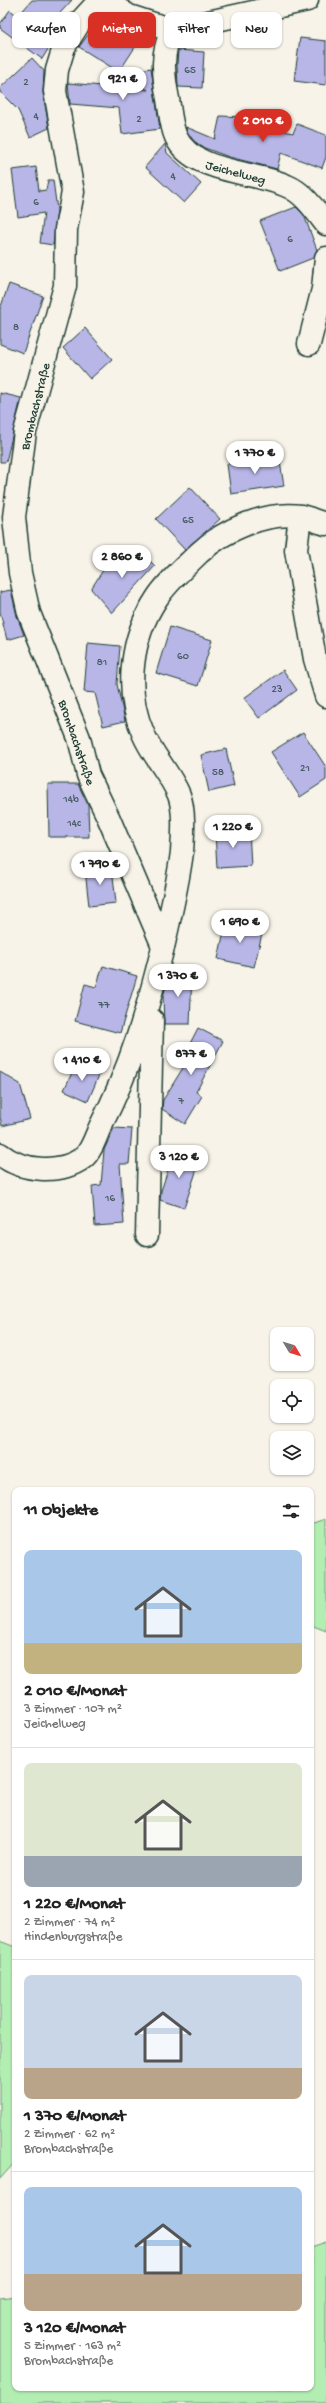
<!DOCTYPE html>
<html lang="de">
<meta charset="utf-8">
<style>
:root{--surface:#fff;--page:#f2f2f2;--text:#222;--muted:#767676;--line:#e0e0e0;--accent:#d93025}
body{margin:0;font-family:"Gochi Hand",sans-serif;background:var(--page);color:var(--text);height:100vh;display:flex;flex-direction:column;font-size:15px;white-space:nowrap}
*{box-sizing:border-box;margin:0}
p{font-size:13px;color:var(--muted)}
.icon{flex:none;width:22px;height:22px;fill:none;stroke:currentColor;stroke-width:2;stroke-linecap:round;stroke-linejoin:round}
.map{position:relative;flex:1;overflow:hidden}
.side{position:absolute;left:12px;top:1487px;width:302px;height:904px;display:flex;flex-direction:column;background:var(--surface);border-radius:8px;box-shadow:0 1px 3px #0004}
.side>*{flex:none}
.hud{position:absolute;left:12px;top:12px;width:302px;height:36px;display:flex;gap:8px}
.needle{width:26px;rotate:128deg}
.buttons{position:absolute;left:270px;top:1327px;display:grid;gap:8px}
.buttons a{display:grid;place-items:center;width:44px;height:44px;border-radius:8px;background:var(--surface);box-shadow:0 1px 3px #0004;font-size:20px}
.price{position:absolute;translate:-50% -34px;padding:0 9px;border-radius:14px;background:#fff;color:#222;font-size:13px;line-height:26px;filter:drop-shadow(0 1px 2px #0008)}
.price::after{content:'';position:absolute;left:50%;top:24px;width:12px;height:9px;margin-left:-6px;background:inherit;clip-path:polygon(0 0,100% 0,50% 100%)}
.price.on{background:var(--accent);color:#fff}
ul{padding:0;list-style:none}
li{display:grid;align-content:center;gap:8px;height:212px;padding:0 12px}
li+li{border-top:1px solid var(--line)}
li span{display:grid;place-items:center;height:124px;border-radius:8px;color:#555}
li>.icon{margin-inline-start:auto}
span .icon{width:72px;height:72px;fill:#fffc;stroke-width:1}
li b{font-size:17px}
h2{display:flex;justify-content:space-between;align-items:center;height:48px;padding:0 12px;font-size:17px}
.pill{padding:0 14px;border-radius:8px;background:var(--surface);box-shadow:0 1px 3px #0004;font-size:14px;line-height:36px}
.pill.on{background:var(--accent);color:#fff}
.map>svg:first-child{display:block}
</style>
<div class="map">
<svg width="326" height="2403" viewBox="0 0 326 2403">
<rect width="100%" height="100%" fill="#f7f3e8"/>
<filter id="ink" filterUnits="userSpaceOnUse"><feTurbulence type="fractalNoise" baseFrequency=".025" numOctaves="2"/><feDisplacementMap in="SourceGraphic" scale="8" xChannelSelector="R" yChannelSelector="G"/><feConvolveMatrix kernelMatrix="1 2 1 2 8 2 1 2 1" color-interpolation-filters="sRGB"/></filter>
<g filter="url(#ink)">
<!-- green -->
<g fill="#b2edb2" stroke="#689573">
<polygon points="326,1519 326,1631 311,1625 311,1524"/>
<polygon points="0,1941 15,1947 15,2162 0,2179"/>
<polygon points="326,2242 326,2403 0,2403 0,2298 15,2296 15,2388 311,2388 311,2247"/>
</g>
<!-- building -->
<g fill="#b8b6e7" stroke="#1f3d34">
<polygon points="32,0 72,0 50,24 62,27 42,59 0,28 0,24 10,10 18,16"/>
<polygon points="101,18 139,41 119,72 79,47"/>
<polygon points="300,38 326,41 326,85 294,81"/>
<polygon points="178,50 204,52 202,88 178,87 177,64"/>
<polygon points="32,58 44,71 43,93 49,128 30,137 18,110 0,92 0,88"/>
<polygon points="151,68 160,129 122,134 119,108 70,104 68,83 148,90 121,73"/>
<polygon points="220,116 246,117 245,122 293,133 297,124 326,135 326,157 322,168 281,153 277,169 229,157 202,147 193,140 187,131 186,127 215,139"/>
<polygon points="165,144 167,153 201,184 184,203 145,167"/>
<polygon points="36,167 39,191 46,190 48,180 53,180 57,210 53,245 40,243 44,213 18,217 12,170"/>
<polygon points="296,207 304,215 317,250 313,258 280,271 260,221"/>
<polygon points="9,284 43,296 23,353 0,344 0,309"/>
<polygon points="85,328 112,359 90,379 63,348"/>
<polygon points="0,393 21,398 6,462 0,462"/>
<polygon points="279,456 284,486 231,494 227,464"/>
<polygon points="190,487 220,519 185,550 156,519"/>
<polygon points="137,548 155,566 112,613 91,589 105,567"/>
<polygon points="11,590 17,616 24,635 7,640 0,612 0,592"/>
<polygon points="170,627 212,640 198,686 156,673"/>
<polygon points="88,643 120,646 117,684 125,721 103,726 95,693 84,692"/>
<polygon points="283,670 297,690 259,718 244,698"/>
<polygon points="303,732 326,767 326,780 300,797 271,752"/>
<polygon points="226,749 234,786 209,792 201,755"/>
<polygon points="48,784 78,784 88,805 89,837 49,837"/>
<polygon points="249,830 251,866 217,868 215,832"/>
<polygon points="112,867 116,903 89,906 85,870"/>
<polygon points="226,922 263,930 254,967 218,959"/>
<polygon points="103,966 137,976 120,1033 75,1021 85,984 96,987"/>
<polygon points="170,970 192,971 190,1024 164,1024 163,997"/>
<polygon points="198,1028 223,1041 196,1092 202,1096 185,1124 162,1109 163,1100 186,1063 181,1061"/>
<polygon points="77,1062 100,1073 88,1101 64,1090"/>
<polygon points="0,1072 20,1084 30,1119 2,1126 0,1117"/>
<polygon points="114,1128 132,1129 129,1164 120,1164 124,1224 95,1226 92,1186 101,1185 104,1150"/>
<polygon points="174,1151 200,1160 184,1208 160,1200 161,1191"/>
</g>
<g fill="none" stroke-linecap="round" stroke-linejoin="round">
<defs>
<g id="minor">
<polyline points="100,0 80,22 64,47 57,70 55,91 73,192 66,229 65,286 25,432 14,517 20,573 29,613 79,738 88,775 109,819 163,946"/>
<polyline points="104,0 129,16 172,30 307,0"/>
<path d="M 172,30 C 161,53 163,74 168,99 C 170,111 171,126 176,137 C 192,173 255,171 287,186 C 304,193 315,210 326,224"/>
<polyline points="309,344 323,289 326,258"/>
<polyline points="300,516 296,550 315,659 326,696"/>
<path d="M 0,1154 C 21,1171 59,1175 83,1158 C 91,1152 96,1136 100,1127 C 131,1068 148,1008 164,943 C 171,913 178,883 182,852 C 183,835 185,811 179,795 C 170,773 152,755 143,733 C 124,690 131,637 157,598 C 168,581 185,567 199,553 C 224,530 266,511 301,516 C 309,518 318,522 326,524"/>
<polyline points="147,1235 152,1020"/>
</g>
</defs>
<!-- minor casing -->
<use href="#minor" stroke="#1f3d34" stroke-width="25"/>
<!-- minor -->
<use href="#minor" stroke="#f7f3e8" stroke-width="22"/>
</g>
</g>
<g text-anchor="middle" stroke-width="3" stroke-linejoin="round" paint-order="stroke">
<!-- number labels -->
<g font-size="11" fill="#455b61">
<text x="190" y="73">65</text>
<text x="26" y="85">2</text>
<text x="36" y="119">4</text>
<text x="139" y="122">2</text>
<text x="173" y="179">4</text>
<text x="36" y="205">6</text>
<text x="290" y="242">6</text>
<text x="16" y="330">8</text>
<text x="188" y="523">65</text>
<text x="183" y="659">60</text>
<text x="102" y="665">81</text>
<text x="277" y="692">23</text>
<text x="305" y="771">21</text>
<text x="218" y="775">58</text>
<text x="71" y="802">14b</text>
<text x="74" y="826">14c</text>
<text x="104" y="1008">77</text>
<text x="181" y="1104">7</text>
<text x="110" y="1201">16</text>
</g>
<!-- street labels -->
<g font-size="13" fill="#1f3d34" stroke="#f7f3e8">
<text transform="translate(236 171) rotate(15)" y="5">Jeichelweg</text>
<text transform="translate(34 406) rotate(-76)" y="5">Brombachstraße</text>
<text transform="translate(78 742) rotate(71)" y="5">Brombachstraße</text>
</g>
</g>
</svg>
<div class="buttons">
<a><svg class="needle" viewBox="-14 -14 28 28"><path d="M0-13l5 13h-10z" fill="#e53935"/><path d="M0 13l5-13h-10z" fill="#767676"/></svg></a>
<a><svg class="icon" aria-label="locate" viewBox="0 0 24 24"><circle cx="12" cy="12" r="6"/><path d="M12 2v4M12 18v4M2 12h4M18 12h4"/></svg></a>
<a><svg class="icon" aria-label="layers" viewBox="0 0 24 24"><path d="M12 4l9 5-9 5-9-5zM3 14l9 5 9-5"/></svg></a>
</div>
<b class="price" style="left:123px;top:101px">921 €</b>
<b class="price on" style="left:263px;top:143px">2 010 €</b>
<b class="price" style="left:255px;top:475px">1 770 €</b>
<b class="price" style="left:122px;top:579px">2 860 €</b>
<b class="price" style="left:233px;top:849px">1 220 €</b>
<b class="price" style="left:100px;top:886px">1 790 €</b>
<b class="price" style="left:240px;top:944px">1 690 €</b>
<b class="price" style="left:178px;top:998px">1 370 €</b>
<b class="price" style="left:191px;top:1076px">877 €</b>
<b class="price" style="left:82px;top:1082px">1 410 €</b>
<b class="price" style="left:179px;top:1179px">3 120 €</b>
<div class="hud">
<a class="pill">Kaufen</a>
<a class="pill on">Mieten</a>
<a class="pill">Filter</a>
<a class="pill">Neu</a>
</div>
<section class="side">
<h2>11 Objekte<svg class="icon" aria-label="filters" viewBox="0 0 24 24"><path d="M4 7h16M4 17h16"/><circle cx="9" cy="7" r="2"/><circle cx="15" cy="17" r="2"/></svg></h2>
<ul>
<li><span style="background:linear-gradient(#a9c7e8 75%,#c2b280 0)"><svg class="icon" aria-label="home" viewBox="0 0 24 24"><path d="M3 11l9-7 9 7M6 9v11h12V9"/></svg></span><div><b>2 010 €/Monat</b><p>3 Zimmer · 107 m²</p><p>Jeichelweg</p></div></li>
<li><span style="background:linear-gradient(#dfe7d0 75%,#9aa5b1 0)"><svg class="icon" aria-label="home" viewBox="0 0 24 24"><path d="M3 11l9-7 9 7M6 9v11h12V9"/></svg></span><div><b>1 220 €/Monat</b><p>2 Zimmer · 74 m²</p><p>Hindenburgstraße</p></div></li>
<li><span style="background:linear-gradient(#c9d6e8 75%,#b9a48a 0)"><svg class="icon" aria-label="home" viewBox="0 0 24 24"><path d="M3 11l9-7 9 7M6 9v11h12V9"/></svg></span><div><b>1 370 €/Monat</b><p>2 Zimmer · 62 m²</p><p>Brombachstraße</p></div></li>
<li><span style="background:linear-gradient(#a9c7e8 70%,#b9a48a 0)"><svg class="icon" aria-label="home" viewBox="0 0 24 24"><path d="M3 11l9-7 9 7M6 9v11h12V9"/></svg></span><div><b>3 120 €/Monat</b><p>5 Zimmer · 163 m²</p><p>Brombachstraße</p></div></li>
</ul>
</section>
</div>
